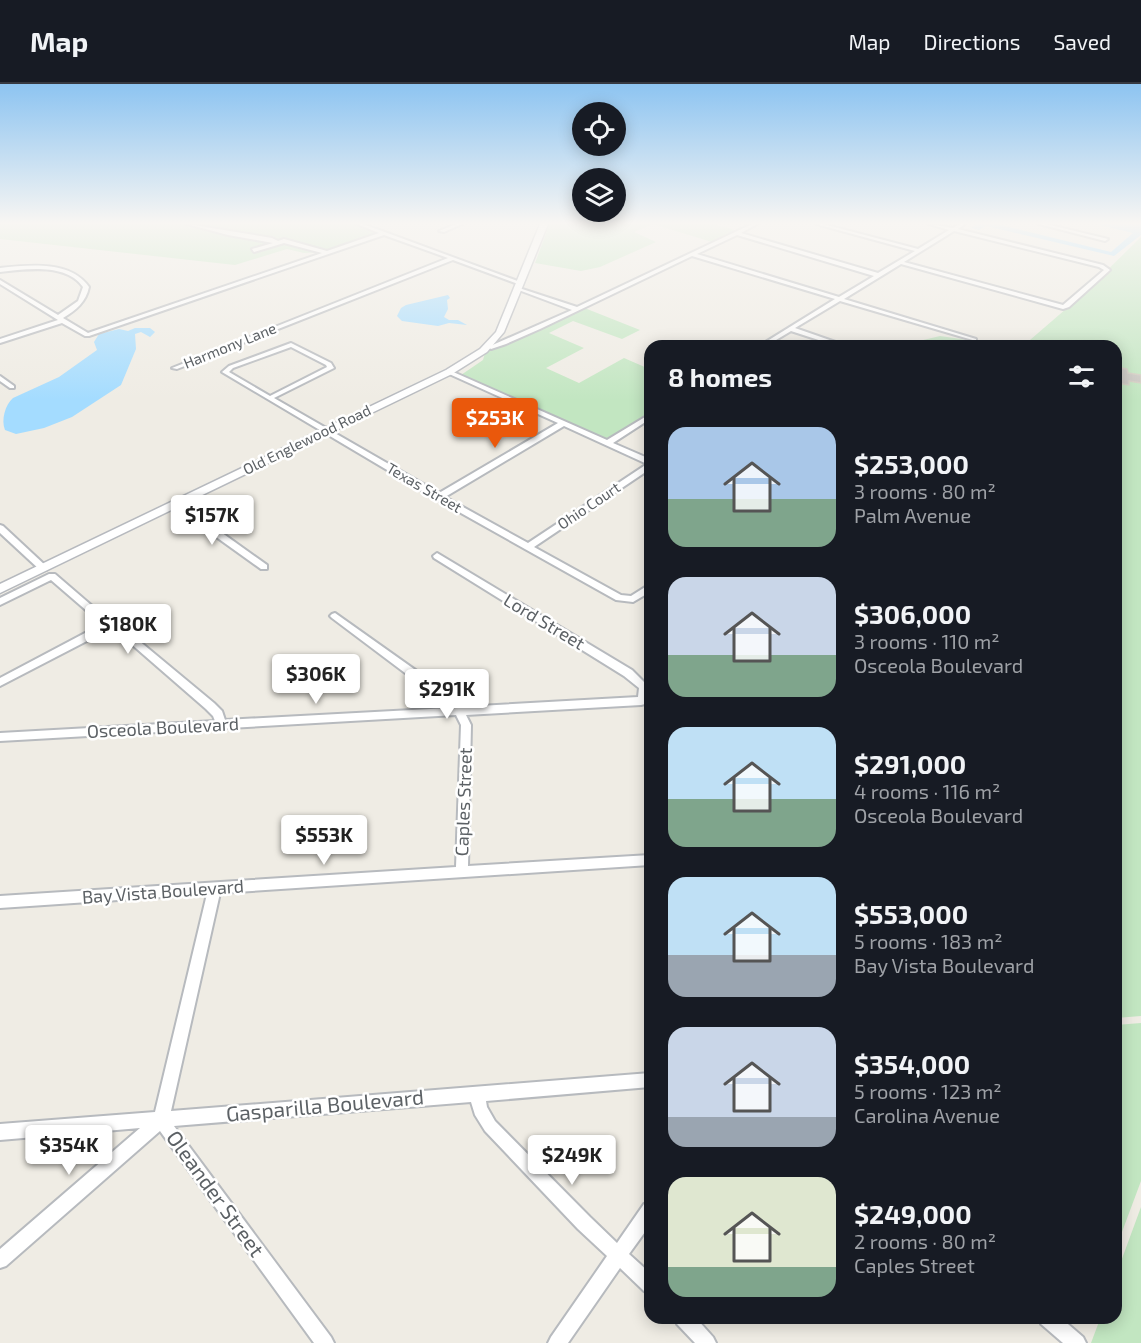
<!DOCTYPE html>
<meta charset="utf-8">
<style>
:root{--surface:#171b24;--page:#242831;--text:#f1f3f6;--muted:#9ea1a6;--line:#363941;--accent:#ea580c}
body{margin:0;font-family:"Exo 2",sans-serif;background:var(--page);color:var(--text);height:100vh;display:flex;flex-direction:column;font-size:22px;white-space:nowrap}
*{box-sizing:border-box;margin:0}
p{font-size:20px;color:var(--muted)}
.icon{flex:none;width:33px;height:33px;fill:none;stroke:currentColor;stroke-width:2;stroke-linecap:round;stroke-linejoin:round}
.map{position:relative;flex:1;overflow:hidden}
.side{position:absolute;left:644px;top:256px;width:478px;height:984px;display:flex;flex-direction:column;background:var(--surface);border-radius:18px;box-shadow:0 3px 15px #0003}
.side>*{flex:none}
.tools{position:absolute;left:572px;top:18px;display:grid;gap:12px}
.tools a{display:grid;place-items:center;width:54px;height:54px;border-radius:50%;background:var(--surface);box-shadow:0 3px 15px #0003;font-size:30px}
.price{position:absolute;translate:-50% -51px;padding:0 14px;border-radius:6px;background:#fff;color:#222;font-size:20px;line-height:39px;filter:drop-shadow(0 2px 3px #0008)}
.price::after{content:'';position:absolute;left:50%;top:36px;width:18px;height:14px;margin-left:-9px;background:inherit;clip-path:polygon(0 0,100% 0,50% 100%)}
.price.active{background:var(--accent);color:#fff}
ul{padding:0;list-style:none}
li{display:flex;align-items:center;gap:18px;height:150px;padding:0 24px}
li span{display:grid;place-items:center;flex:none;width:168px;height:120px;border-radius:18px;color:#555}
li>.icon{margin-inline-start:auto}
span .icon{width:72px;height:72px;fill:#fffc;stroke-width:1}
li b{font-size:26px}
h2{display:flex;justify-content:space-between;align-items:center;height:72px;padding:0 24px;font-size:26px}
header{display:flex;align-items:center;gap:36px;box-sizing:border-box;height:84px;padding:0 30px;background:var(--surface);border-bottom:2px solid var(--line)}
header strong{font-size:28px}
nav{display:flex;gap:33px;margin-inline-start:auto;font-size:21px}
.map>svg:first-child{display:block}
</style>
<header>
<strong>Map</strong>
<nav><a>Map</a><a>Directions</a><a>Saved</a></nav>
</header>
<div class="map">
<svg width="1141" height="1259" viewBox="0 0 1141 1259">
<rect width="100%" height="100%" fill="#efece4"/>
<!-- green -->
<g fill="#c2e6c1">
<polygon points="0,140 361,140 384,148 326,168 304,169 287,165 235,181 0,155"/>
<polygon points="547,140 713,140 735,146 712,158 653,140 634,148 656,158 600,183 581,187 535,179 547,147 545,146"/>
<polygon points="1141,153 1141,932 1116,934 1116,262 1023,262 1081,212"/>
<path d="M 582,223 L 640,246 L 622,255 L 573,237 L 549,249 L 584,264 L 546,284 L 579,299 L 624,274 L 647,284 L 649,282 L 649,328 C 637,336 609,359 596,355 L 461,291 L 483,276 L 485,269 L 494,263 Z"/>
<path d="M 940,252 L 961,255 L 985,262 L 908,262 C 917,256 929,255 940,252 Z"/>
<polygon points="1141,939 1141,1097 1116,1164 1116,1090 1121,1074 1116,1070 1116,941"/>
<polygon points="1141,1123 1141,1259 1091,1259 1100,1235 1116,1234 1116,1191"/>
</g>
<!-- water -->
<g fill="#a4dcff">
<polygon points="977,140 996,140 1111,168 1133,149 1095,140 1141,140 1141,151 1114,172 986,142 979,146 971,144"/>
<polygon points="448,211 450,214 447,216 448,225 444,233 449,236 458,236 467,241 449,239 438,242 402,237 397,232 401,224 406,221"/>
<path d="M 135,244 L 150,244 L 155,248 L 150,253 L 141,248 L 135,250 L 136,265 L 121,301 L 72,333 L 44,344 L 16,350 L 5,346 C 1,336 5,321 13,314 L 59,293 L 97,266 L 94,258 L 99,250 L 119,245 L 128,247 Z"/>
</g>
<!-- building -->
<polygon fill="#cac7c2" stroke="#d4cec3" stroke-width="1.5" points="1116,283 1127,285 1128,289 1141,291 1141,299 1129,297 1129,301 1116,299"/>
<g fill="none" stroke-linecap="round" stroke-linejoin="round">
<defs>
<g id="street">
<path d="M 187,140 L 272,154 L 278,157 L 284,155 L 327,167 L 379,149 L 357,140 L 363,140 L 523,199 L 518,200 L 453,176 L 177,285 L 172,284 L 448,174 L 384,151 L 89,252 L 85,252 L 62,239 L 0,259 L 0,255 L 58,236 L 0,200 L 0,196 L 58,231 L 78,217 L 83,203 C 66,179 26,185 0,188 L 0,184 C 29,181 70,176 89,203 C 86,218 76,226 63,234 L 88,249 L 322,169 L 284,159 L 254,168 L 252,165 L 273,159 L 228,151 Z"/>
<polygon points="456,140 462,140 444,148 439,147"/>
<path d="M 752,140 L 757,140 L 741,149 L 878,189 L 915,167 L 816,140 L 823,140 L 918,165 L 949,146 L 929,140 L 953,144 L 960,140 L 965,140 L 958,145 L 1103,181 L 1110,186 L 1069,223 L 1063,225 L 901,180 L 844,215 L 976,255 L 976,257 L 840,217 L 795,244 L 844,261 L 845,262 L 837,262 L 791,247 L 766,262 L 759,262 L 835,215 L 692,172 L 540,245 L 506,260 L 491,265 L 488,263 L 572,226 L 516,205 L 516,203 L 577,223 ZM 954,147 L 1099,183 L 1104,186 L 1063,221 L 904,178 ZM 737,151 L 874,192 L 839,213 L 697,170 Z"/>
<polygon points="1039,140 1046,140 1108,155 1105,157"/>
<path d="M 291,259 L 331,279 L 334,284 L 274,314 L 439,409 L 558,339 L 447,289 L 447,287 L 451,287 L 607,356 L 650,330 L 650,335 L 613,359 L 650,375 L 650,385 L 534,463 L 621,511 L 631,512 L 650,500 L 650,508 L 633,518 L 616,516 L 436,415 L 222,288 L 229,282 ZM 291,263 L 326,281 L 327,283 L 270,312 L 229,288 L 233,284 ZM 564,342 L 647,380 L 528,459 L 445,413 Z"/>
<polygon points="0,292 14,302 14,304 10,304 0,297"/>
<polygon points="173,418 179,418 267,481 267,485 261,485 173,422"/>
<polygon points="0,441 3,442 46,482 46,486 40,486 0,449"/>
<polygon points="437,469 632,586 649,603 649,612 645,620 641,621 466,631 471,641 468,782 650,771 650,781 220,809 171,1027 650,989 650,1003 486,1017 487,1023 495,1037 590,1133 617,1159 644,1120 650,1118 650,1141 629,1170 650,1189 650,1209 644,1207 620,1184 568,1259 548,1259 551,1253 607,1172 578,1145 485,1047 475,1031 471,1018 174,1042 331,1253 334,1259 314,1259 160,1047 6,1182 0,1184 0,1165 140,1044 0,1056 0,1040 155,1028 207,810 0,824 0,812 456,783 461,641 456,631 0,657 0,649 215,637 213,632 206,625 114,545 110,545 0,602 0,594 102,540 51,496 0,521 0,514 49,490 55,490 112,539 120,541 214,619 222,627 225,636 449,624 437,613 332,534 330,532 332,530 335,529 445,607 461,623 638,613 639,604 624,592 434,474 433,472"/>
<polygon points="675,1234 696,1234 713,1253 716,1259 695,1259 677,1240"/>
<polygon points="1039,1234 1061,1234 1083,1253 1086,1259 1063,1259 1041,1240"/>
</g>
<polygon id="secondary" points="540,140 548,140 504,248 487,268 452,290 0,509 0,500 446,286 480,265 496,248"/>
</defs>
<!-- street casing -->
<use href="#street" stroke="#b7babe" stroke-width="4"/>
<!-- secondary casing -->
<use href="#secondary" stroke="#b6b9be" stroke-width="3"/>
<!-- street -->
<use href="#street" fill="#fff" fill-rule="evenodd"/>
<!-- secondary -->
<use href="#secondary" fill="#fff" fill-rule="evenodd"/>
</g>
<!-- sky -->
<linearGradient id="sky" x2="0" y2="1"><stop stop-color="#8dc4f1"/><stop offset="0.44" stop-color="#f8f6f3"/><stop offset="1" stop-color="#f8f6f3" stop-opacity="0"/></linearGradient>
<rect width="1141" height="316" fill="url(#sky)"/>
<g text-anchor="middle" stroke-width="5" stroke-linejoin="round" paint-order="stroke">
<!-- far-street labels -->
<g font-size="15" fill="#5c6165" stroke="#fff">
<text transform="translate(230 262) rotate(-22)" y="5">Harmony Lane</text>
<text transform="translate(307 356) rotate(-26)" y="5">Old Englewood Road</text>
<text transform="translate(424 404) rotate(30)" y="5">Texas Street</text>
<text transform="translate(589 422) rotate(-34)" y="5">Ohio Court</text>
</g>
<!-- street labels -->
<g font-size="18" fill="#5c6165" stroke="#fff">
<text transform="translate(544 538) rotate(31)" y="6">Lord Street</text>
<text transform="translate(163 644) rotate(-3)" y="6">Osceola Boulevard</text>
<text transform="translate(464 718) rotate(-88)" y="6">Caples Street</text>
<text transform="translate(163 808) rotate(-4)" y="6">Bay Vista Boulevard</text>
</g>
<!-- near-street labels -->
<g font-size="21" fill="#5c6165" stroke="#fff">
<text transform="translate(325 1022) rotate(-5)" y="7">Gasparilla Boulevard</text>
<text transform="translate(215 1110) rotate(54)" y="7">Oleander Street</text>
</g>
</g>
</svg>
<div class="tools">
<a><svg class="icon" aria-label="locate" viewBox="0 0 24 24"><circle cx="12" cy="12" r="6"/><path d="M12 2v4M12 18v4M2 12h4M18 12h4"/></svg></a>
<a><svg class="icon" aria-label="layers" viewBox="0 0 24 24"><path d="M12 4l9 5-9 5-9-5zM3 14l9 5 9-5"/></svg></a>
</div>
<b class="price active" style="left:495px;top:365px">$253K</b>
<b class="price" style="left:212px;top:462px">$157K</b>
<b class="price" style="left:128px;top:571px">$180K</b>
<b class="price" style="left:316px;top:621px">$306K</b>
<b class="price" style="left:447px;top:636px">$291K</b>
<b class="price" style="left:324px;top:782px">$553K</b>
<b class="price" style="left:69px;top:1092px">$354K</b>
<b class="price" style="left:572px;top:1102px">$249K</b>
<section class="side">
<h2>8 homes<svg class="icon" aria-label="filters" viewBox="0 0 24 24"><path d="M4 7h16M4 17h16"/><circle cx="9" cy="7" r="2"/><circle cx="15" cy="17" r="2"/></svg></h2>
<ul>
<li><span style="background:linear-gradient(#a9c7e8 60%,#7fa58c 0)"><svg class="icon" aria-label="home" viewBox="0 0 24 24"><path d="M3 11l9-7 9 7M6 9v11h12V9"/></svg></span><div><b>$253,000</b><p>3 rooms · 80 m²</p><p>Palm Avenue</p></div></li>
<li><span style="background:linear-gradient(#c9d6e8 65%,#7fa58c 0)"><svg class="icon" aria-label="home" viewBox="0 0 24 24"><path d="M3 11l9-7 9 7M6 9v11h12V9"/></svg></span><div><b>$306,000</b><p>3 rooms · 110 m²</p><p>Osceola Boulevard</p></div></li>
<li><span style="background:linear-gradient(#bfe0f5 60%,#7fa58c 0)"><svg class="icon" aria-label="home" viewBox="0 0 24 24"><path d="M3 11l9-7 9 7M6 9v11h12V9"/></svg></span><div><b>$291,000</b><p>4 rooms · 116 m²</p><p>Osceola Boulevard</p></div></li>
<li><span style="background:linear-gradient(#bfe0f5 65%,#9aa5b1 0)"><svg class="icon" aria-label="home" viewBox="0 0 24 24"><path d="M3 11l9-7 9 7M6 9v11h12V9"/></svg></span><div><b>$553,000</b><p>5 rooms · 183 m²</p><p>Bay Vista Boulevard</p></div></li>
<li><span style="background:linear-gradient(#c9d6e8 75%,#9aa5b1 0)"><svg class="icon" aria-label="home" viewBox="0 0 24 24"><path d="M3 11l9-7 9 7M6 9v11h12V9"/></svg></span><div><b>$354,000</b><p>5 rooms · 123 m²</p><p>Carolina Avenue</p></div></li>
<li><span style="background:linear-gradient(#dfe7d0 75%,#7fa58c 0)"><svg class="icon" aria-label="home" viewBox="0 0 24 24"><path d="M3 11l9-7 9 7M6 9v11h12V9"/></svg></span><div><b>$249,000</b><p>2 rooms · 80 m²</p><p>Caples Street</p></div></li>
</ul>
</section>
</div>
